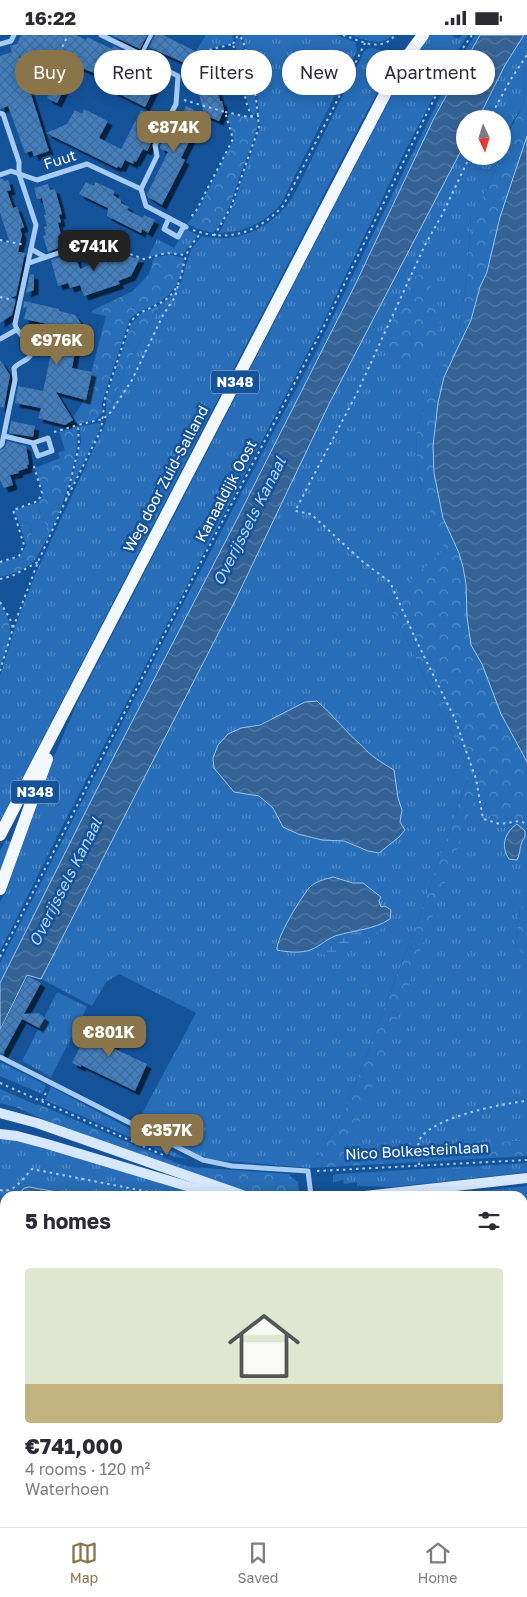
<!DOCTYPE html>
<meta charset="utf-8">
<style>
:root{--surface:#fff;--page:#f2f2f3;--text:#2b2b33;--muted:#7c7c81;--line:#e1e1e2;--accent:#8a754b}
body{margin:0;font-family:"Golos Text",sans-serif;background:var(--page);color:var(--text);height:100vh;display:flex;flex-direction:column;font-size:19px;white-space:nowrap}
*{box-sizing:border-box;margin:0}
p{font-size:16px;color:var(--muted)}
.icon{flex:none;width:28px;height:28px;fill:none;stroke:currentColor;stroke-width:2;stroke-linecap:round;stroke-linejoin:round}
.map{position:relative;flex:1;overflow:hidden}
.panel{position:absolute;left:0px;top:1156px;width:528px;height:336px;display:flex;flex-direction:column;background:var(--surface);border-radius:15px 15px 0 0;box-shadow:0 2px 12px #0003}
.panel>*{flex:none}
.top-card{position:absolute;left:15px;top:15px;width:498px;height:45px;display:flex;gap:10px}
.needle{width:32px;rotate:176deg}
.tools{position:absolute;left:456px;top:75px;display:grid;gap:10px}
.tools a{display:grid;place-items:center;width:55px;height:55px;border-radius:50%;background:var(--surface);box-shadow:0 2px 12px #0003;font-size:25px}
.price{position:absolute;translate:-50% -42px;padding:0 11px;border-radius:10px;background:var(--accent);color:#fff;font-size:16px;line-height:32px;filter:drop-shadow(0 1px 2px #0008)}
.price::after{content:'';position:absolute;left:50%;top:30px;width:15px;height:11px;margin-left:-8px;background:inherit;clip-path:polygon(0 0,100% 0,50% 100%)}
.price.active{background:#222;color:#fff}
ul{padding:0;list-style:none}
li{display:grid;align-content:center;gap:10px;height:265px;padding:0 25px}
li span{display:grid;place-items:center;height:155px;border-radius:5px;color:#555}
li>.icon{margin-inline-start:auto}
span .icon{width:90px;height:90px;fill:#fffc;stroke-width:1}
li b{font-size:21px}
h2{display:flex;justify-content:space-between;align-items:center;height:60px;padding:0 25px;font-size:21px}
.tag{padding:0 18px;border-radius:22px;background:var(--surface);box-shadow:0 2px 12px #0003;font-size:18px;line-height:45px}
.tag.active{background:var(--accent);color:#fff}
.status{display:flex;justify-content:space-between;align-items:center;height:35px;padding:0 25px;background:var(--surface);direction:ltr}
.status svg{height:14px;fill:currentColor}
.dock{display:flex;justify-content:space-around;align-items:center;height:70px;border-top:1px solid var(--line);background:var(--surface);font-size:14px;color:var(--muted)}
.dock a{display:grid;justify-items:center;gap:2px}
.dock .active{color:var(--accent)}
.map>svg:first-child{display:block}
</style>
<div class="status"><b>16:22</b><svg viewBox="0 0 49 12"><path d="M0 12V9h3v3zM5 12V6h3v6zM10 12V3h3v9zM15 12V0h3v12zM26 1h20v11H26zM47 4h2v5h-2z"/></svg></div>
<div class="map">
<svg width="527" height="1492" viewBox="0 0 527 1492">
<defs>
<pattern id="grass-tufts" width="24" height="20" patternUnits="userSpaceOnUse" patternTransform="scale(1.25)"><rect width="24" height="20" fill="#276db7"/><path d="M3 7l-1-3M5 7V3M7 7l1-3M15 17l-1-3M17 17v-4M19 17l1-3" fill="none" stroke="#528ac5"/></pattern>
<pattern id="forest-crowns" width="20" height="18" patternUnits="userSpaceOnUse" patternTransform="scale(1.25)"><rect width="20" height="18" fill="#276db7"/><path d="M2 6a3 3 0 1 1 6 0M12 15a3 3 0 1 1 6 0" fill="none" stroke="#528ac5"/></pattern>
<pattern id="wetland-marsh" width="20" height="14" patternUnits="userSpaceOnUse" patternTransform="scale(1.25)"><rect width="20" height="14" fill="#276db7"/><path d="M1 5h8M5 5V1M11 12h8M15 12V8" fill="none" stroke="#528ac5"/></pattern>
<pattern id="water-waves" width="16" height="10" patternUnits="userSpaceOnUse" patternTransform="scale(1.25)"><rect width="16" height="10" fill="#356295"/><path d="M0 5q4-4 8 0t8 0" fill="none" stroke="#537aa5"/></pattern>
<pattern id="building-cross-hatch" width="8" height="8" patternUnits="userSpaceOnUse" patternTransform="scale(1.25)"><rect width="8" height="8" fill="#417fc2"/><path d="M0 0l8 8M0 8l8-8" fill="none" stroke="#46688d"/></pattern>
<filter id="shadow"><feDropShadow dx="4.5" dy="4.5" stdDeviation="0" flood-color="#0009"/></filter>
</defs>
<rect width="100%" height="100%" fill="#145299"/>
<!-- grass -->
<g fill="url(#grass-tufts)" fill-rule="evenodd">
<polygon points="206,0 233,0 232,2 234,4 232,8 202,16 200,18 196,16"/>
<path d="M 242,0 L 336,0 L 355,7 L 357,16 L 281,169 C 264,188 244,198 219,198 L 234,168 L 260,92 L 257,56 Z"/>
<path d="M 350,0 L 392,0 C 381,13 364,4 350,0 Z"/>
<polygon points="429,0 452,0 453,2 459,3 462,0 468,0 457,17 403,120 320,294 63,790 0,916 0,867 6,857 48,736 78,666 395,54"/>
<polygon points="475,0 480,0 434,83 356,248 235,488 94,760 0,948 0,928 172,590 314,320 454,33"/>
<path d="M 524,0 L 527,0 L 527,31 C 520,42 527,54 524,66 C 522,74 516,81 512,88 C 508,96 506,105 503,114 L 502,84 L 478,84 L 505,30 Z"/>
<polygon points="238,3 240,3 243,9 256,67 257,77 253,81 248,69 235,8"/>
<path d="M 373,13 L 398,20 L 365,80 L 0,786 L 0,641 L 15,592 L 35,540 L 106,387 L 124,336 L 161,269 L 173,259 L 181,247 L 191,214 L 202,201 C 239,209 272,193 293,162 L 364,17 L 367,14 Z"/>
<path d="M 465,108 L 465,121 L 500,121 L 489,151 L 471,180 L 467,241 L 458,302 L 432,349 L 416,398 L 417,430 L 422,457 L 446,514 L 388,565 L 470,737 L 412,902 L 346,1073 L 331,1101 L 310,1133 L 214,1125 L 200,1121 L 137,1088 L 196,978 L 119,939 L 106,947 L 92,971 L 41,944 L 236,564 L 329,369 ZM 286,677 L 346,696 L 361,711 L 395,740 C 393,752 399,763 401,774 C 404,790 390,809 379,818 L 368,816 L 344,806 L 322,805 L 298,799 L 283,792 L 273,773 L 258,761 L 234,757 L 254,691 ZM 379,866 L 382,873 L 276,909 L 292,881 Z"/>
<polygon points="185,194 198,200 185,217 182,219 166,218 148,222 157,204 174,213"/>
<polygon points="98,388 101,389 98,399 69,457 81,406 80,393 82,391"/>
<polygon points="37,468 43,486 51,496 36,524 30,506 32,492 28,487 20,491 14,475"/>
<path d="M 478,753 L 496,790 L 503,793 L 527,783 L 527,861 L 520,874 L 515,910 L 527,924 L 527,1106 L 351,1110 ZM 525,802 L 506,820 L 505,804 Z"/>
<polygon points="6,805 13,808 0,838 0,816"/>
<polygon points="57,957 87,972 51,1042 22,1026"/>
<polygon points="0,1027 46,1050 42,1059 0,1041"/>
<polygon points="51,1052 187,1124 175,1122 45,1065"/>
<polygon points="0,1103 36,1110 202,1161 80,1161 47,1155 24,1153 20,1158 21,1161 5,1161 5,1406 0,1404"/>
<polygon points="527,1128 527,1137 394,1152 357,1151 357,1147 344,1149 343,1145 333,1147 333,1140 337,1139"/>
<polygon points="523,1447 527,1469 527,1492 525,1492 523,1479"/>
<polygon points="127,1488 303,1488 303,1492 125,1492"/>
</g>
<!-- forest -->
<g fill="url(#forest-crowns)">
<path d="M 527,31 L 527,101 L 500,182 L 487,237 L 480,252 L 471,285 L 444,342 L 435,388 L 433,411 L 434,438 L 443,483 L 459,518 L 463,532 L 475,617 L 482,629 L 501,679 L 527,727 L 527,783 L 501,793 L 496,790 L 478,754 L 352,1109 L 527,1106 L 527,1121 L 310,1133 L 331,1101 L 346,1073 L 412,902 L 470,737 L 388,565 L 445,514 L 422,457 L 417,430 L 416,398 L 432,349 L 458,302 L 467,241 L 471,180 L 489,151 L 500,121 L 502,121 C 503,99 518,85 524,66 C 527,54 520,42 527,31 Z"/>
<path d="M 228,79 L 255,83 L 258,87 C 256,103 248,119 242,135 C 234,156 230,180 213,198 L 198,194 L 187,189 L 197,177 L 234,104 L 227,80 Z"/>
<path d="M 171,220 L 184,223 C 184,240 174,259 159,267 C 148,274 137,275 129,286 L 102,367 L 102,378 L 96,385 L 77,389 L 74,387 L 73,382 L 83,367 L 87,354 L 106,281 L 91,278 L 93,275 L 133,256 L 149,239 L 154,222 Z"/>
<polygon points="422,240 431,251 433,261 442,276 440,291 435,308 424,322 417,328 402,327 384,317 384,305 413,241"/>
<polygon points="161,269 124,336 106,387 106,363 131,289 143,277"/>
<path d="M 74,392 L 77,393 C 81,420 63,471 51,496 L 43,486 L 37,468 L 39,467 L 43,458 L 35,433 L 60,423 L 58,418 L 65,415 L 59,397 Z"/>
<path d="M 28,487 L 32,492 L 30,506 L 36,524 C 26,534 14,539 0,542 L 0,528 L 20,522 L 26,510 L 20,491 Z"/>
<path d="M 0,568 C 16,594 11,606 0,633 Z"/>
<polygon points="527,861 527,924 515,910 520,874"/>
<polygon points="0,1054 37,1070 38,1069 179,1129 191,1132 290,1139 290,1141 298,1147 299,1155 296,1159 290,1161 263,1161 232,1155 66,1094 15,1072 0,1068"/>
<polygon points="527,1151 527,1178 523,1179 522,1161 435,1161"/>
</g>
<!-- wetland -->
<polygon fill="url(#wetland-marsh)" points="390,884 384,894 373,902 336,922 308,916 333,902 355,896 372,894"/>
<!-- garden -->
<polygon fill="#276db7" points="0,1169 5,1171 5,1488 276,1488 273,1492 0,1492"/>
<!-- water -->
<g fill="url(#water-waves)" stroke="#99c7f6">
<polygon points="480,0 524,0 505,30 478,84 465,84 465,108 329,369 236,564 41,944 27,940 0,995 0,948 94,760 235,488 356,248 434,83"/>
<polygon points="527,101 527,727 501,679 482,629 471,610 467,582 466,549 463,532 459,518 443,483 434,438 433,411 438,368 444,342 471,285 480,252 487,237 500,182"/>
<path d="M 317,666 C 333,680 346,697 362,711 C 371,721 382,728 394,735 L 398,763 L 402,775 L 400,787 L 405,795 L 399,802 L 379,818 L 368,816 L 344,806 L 322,805 L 298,799 L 283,792 L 273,773 L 259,761 L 234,757 L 214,733 L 213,723 L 218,710 L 228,699 L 241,693 L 260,690 L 305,667 Z"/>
<path d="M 517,789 L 525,796 L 525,802 C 519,809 521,817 517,825 L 509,824 C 500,811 505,797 517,789 Z"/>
<path d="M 333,842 L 353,848 L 363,848 L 381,862 L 379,866 L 381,872 L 385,871 L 391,875 L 390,884 C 373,895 354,895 335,901 C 325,905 318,913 307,916 C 298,918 286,917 277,915 C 276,903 302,860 311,851 C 317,846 326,844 333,842 Z"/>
<polygon points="29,1152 80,1161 21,1161 20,1158 24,1153"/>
</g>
<!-- building -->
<g fill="url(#building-cross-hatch)" filter="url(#shadow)">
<polygon points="21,0 76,0 86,5 87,2 112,14 114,11 127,18 123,27 157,44 154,49 156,50 145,72 113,56 114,53 102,46 97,39 76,31 57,68 47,63 58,41 19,21 49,116 34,121 32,116 25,118 8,71 0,74 0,21 12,17 10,11 17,9"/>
<polygon points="111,0 147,0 140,14"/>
<polygon points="155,0 163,0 195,16 190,25 210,21 220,66 222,66 224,75 219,86 204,80 193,32 149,12"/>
<polygon points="186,71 203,79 181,123 185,125 162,170 148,162 147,159 168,117 160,113 160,111 175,82 180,84"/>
<polygon points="84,74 108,86 99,103 121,114 141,75 163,85 147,116 143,114 136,127 134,126 133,129 125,125 121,133 118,131 117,133 46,98 67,89 75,75 82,79"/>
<polygon points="0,144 3,144 4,146 8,145 11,155 7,156 13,173 17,172 24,192 20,194 22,200 18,217 25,218 16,261 10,263 16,264 12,280 0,288 0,206 10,208 0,178"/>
<polygon points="86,147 94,151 95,147 115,156 113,160 121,165 121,168 129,172 127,175 143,183 144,180 155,185 148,198 142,194 141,198 107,181 108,173 79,159"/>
<polygon points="48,149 50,155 55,154 62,179 59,180 61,187 58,188 61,200 58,201 61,212 48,217 43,201 46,200 44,192 47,191 44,180 46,180 42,163 37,164 34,153"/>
<polygon points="113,213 134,223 140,223 131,241 118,246 120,249 84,261 80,250 70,253 68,248 58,251 51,225 70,219 75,220 80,234 108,222"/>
<polygon points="30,239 34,240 34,255 26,258"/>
<polygon points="24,266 59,274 59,276 75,280 84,293 82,299 78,302 72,333 92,337 86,365 56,357 73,385 65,390 38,383 41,373 15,368 18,351 43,356 57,291 24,284 27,271 23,274"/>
<polygon points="0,325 10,340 4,373 0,372"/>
<polygon points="11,386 35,391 33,402 9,398"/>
<polygon points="7,406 26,411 29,429 27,430 28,433 18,436 19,438 10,440 13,450 4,453 0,445 0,415 5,412"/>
<polygon points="28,941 41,948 24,979 39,978 45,983 39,993 22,984 3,1019 0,1018 0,995"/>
<polygon points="96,986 120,998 113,1013 147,1029 135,1056 81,1030 81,1032 72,1028 81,1010 84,1011"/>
</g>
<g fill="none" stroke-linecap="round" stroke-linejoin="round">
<!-- path -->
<g stroke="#a7ccf3" stroke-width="2" stroke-dasharray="2.5 4" stroke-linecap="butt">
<path d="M 343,0 C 361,6 381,18 395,0"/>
<polyline points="233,9 238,0"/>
<polyline points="182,35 188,27 201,26 204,16 233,9 247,70 252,82"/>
<polyline points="35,45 49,39 68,0"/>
<polyline points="184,65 225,77 233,104 196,176 189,184"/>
<polyline points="225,77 249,82 259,81"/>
<polyline points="489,84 511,44 527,20"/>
<polyline points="470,121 442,180 425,210 357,358 295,476 311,479 362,526 390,547 416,605 455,684 476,744 483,784 500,789 520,786 527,789"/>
<path d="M 193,195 C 229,208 258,197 283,171 L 338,64 L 365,8"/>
<polyline points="214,201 231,172 259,92 256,62 244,9 240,0"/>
<polyline points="0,205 25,210"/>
<polyline points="101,205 130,219 144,224 166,218 186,220"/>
<polyline points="0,262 13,265"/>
<polyline points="54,397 78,390"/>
<polyline points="66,465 79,411 78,390 103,384 111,377 132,345 163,280 175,262 178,250"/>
<polyline points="0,527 19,521 24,510 13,475 38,466 42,458 34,432 38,430"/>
<polyline points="0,544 12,541 38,527"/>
<polyline points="0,567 10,584 13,593"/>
<path d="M 0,636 L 13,593 L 38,527 L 65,467 L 101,395 L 105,363 L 130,288 C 140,272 162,273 173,257 C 182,247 182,233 186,221 C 189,212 195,205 201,198"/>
<polyline points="0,922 200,529 271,394 323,293 428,76 454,26 472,0"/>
<polyline points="0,1048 163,1120"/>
<polyline points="42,1066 47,1055"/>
<path d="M 419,1130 C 419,1123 417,1112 419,1106 C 428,1083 504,1068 527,1066"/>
<polyline points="317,1136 527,1125"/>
<path d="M 0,1155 C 14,1159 23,1143 32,1134 L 170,1161"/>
<polyline points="0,1405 5,1407"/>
<polyline points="0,1423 5,1412"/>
<polyline points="235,1488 245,1492"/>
<polyline points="122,1492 125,1488"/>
</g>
<!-- lane -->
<polyline stroke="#a7ccf3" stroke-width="4" points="140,22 151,0"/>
<!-- street -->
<g stroke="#a7ccf3" stroke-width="5">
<polyline points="101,0 136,17 140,22 178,41 176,69 155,110 157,121 141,154"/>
<polyline points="0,9 11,6 14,0"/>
<path d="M 0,78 L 3,79 L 19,127 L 19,139 L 36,190 L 15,289 C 16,300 37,309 30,321 C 27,326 19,327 14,333 L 15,345 L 2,409 L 0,411"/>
<polyline points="0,140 11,136 37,145 87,129 141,154 146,171 186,192"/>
<polyline points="169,183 164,194 178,202 184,191"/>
<polyline points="31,214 45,222"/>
<polyline points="29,228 70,214 79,217 85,215 94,199"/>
<polyline points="0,304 16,295"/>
<polyline points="4,401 33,408 48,403 52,416 38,421 33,408"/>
<polyline points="0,1022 203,1125 232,1131 308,1136 311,1161"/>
<polyline points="522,1191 527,1191"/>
<polyline points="522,1294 527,1293"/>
<polyline points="522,1411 527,1434"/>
<polyline points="376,1488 377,1492"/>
</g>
<!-- secondary -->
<g stroke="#d7e8fc" stroke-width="10">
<polyline points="0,1078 37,1088 245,1161"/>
<polyline points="0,1099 17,1101 47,1109 220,1161"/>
<polyline points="365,1161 527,1143"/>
</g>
<!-- primary -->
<g stroke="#f3f8ff" stroke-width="12">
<polyline points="0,800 398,34 423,0"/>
<polyline points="0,854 47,724"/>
</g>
</g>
<g text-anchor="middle" stroke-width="5" stroke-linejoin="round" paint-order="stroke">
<!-- shield labels -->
<g fill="#145299" stroke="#b8cbe0" stroke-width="1">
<rect x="211" y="335.5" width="48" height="23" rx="4"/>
<rect x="11" y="745.5" width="48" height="23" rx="4"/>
</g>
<g font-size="14" font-weight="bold" fill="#fff">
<text x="235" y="352">N348</text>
<text x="35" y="762">N348</text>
</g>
<!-- street labels -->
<g font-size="15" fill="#fff" stroke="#145299">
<text transform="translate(60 125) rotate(-18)" y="5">Fuut</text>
<text transform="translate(166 444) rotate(-62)" y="5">Weg door Zuid-Salland</text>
<text transform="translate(226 456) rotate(-62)" y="5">Kanaaldijk Oost</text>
<text transform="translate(417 1116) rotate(-3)" y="5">Nico Bolkesteinlaan</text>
</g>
<!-- water labels -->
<g font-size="16" font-style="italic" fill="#b4d6f9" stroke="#145299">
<text transform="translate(249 486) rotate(-63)" y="6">Overijssels Kanaal</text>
<text transform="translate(65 847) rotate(-63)" y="6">Overijssels Kanaal</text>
</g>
</g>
</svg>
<div class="tools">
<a><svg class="needle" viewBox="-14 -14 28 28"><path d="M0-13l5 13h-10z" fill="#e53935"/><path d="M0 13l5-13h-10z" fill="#7c7c81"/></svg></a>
</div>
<b class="price" style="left:174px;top:118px">€874K</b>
<b class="price active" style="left:94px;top:237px">€741K</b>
<b class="price" style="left:57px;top:331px">€976K</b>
<b class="price" style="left:109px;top:1023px">€801K</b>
<b class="price" style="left:167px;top:1121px">€357K</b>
<div class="top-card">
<a class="tag active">Buy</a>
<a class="tag">Rent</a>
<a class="tag">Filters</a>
<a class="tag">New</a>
<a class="tag">Apartment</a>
</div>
<section class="panel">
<h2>5 homes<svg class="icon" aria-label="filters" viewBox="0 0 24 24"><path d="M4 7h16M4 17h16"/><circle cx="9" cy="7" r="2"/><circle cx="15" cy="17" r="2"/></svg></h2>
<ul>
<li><span style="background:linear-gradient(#dfe7d0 75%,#c2b280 0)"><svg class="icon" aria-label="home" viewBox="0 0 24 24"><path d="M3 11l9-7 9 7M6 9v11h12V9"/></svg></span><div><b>€741,000</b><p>4 rooms · 120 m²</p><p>Waterhoen</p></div></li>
</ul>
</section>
</div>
<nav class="dock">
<a class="active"><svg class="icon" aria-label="map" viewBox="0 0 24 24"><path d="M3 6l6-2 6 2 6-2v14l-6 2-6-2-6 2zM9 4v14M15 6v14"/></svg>Map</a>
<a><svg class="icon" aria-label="saved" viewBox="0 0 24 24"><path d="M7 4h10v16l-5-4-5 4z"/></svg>Saved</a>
<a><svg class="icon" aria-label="home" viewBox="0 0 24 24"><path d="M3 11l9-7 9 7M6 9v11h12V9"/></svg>Home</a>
</nav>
